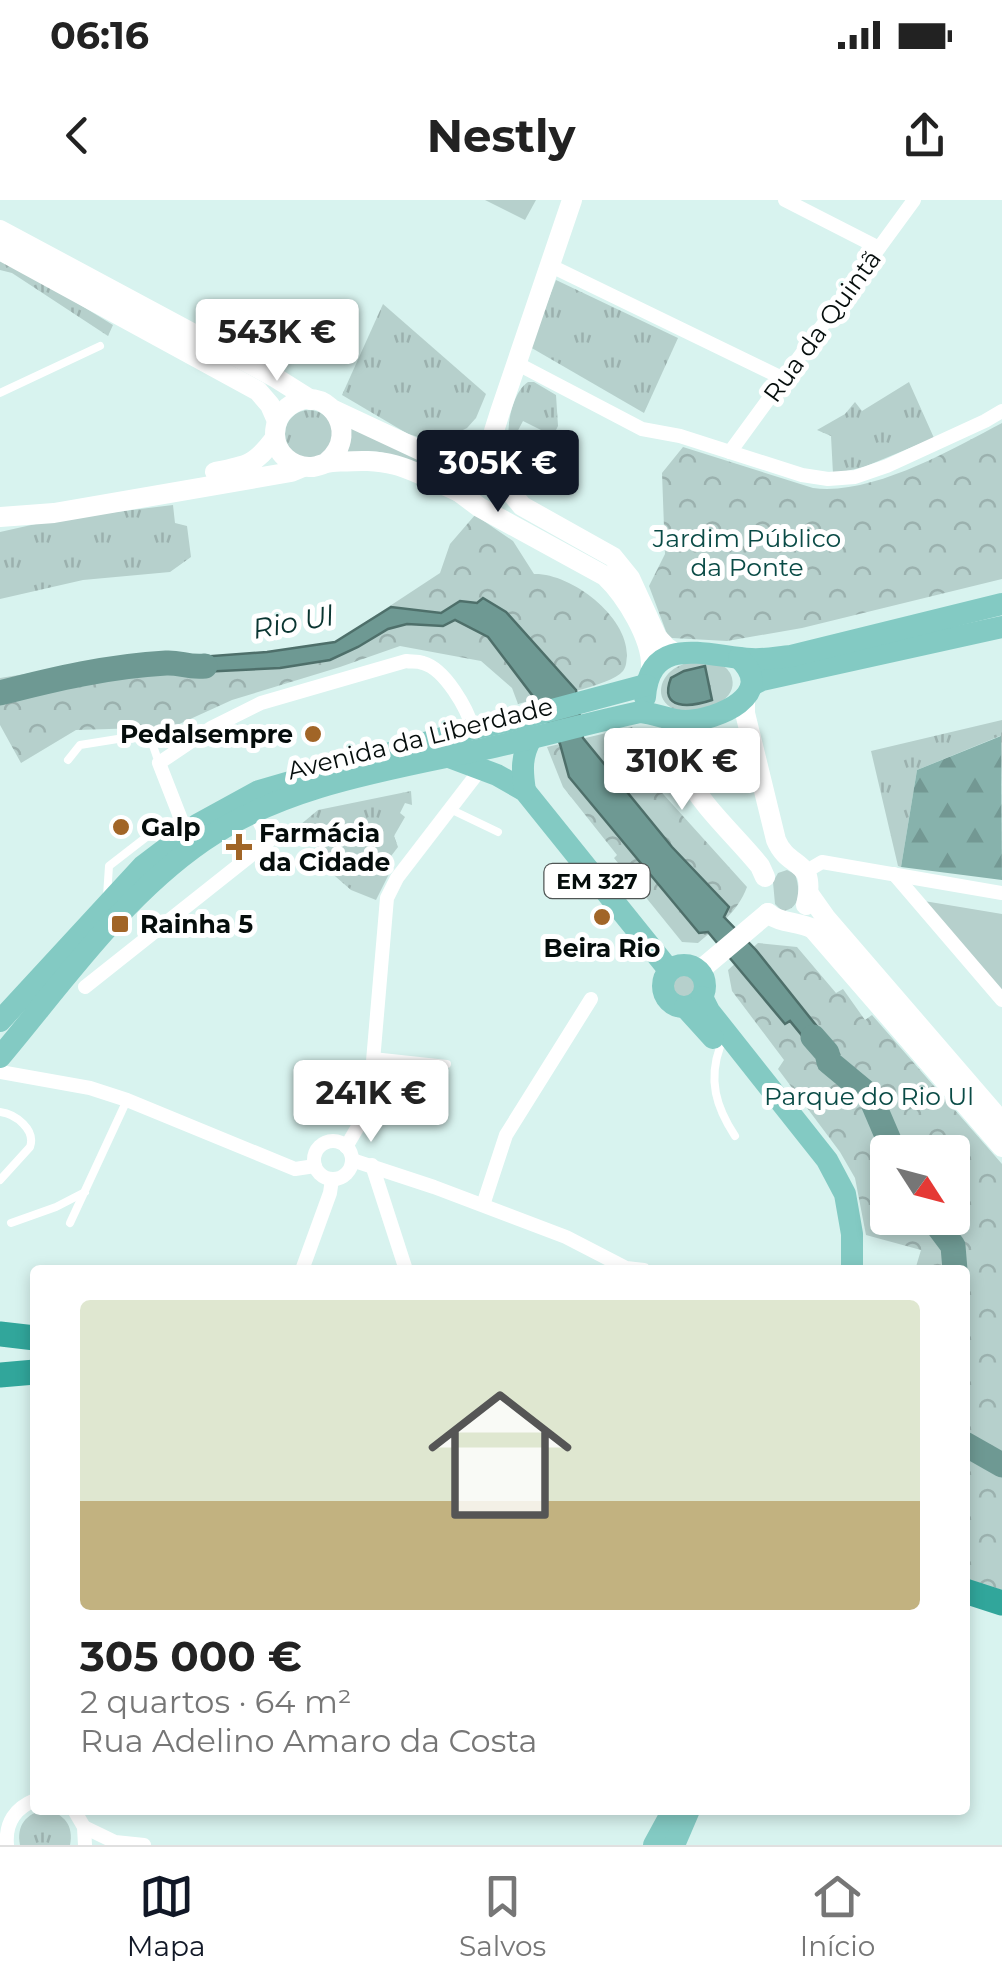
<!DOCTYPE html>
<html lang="pt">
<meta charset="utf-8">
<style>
:root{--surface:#fff;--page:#f6f6f6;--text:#222;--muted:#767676;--line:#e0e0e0;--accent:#111827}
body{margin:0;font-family:Montserrat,sans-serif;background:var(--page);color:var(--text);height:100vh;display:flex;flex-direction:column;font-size:38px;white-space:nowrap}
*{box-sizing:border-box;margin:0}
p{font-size:32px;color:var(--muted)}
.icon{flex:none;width:55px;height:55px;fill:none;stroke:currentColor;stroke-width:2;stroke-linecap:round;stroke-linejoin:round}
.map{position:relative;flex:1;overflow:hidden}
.details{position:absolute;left:30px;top:1065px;width:940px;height:550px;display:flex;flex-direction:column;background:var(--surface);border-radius:10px;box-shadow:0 5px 15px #0003}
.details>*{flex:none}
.needle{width:65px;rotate:126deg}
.buttons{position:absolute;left:870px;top:935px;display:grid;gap:20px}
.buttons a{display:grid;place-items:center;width:100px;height:100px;border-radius:10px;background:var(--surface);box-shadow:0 5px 15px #0003;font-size:50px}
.price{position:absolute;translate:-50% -85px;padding:0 22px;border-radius:10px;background:#fff;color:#222;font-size:32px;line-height:65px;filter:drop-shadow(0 2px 5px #0008)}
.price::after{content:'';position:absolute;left:50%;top:60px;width:30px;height:22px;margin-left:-15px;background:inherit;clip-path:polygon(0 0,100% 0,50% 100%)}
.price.selected{background:var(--accent);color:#fff}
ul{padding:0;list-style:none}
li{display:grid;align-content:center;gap:20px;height:530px;padding:0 50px}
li+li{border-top:2px solid var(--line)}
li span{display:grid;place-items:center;height:310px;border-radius:10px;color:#555}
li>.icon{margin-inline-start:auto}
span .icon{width:180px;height:180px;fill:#fffc;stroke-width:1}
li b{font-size:42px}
.status{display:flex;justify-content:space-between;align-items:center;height:70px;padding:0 50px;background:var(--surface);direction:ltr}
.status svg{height:28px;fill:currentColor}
header{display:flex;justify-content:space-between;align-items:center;height:130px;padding:0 50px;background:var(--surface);font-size:45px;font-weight:700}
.tab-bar{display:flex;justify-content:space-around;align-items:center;height:140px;border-top:2px solid var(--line);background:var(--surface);font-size:28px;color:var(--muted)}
.tab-bar a{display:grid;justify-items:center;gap:5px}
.tab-bar .selected{color:var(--accent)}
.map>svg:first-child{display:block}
</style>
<div class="status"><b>06:16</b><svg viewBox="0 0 49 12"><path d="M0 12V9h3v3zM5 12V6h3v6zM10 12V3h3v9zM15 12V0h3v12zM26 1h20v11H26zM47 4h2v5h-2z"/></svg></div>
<header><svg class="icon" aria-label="back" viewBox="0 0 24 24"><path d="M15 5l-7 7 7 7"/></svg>Nestly<svg class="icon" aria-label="share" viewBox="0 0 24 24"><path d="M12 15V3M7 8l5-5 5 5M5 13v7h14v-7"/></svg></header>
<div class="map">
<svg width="1002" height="1645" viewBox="0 0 1002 1645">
<defs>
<pattern id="grass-tufts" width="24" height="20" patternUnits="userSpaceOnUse" patternTransform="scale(2.5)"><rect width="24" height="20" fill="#b6d0cc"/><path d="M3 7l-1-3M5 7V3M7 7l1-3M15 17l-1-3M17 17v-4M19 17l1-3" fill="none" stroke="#9bb1ae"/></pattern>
<pattern id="forest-firs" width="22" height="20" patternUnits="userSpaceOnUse" patternTransform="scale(2.5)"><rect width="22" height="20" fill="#87b2ac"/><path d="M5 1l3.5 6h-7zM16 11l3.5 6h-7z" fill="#739893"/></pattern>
<pattern id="park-crowns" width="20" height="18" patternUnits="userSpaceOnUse" patternTransform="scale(2.5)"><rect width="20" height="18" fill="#b6d0cc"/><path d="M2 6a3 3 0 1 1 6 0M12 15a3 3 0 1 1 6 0" fill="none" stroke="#9bb1ae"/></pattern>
</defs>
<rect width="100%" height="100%" fill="#d8f3ef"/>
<!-- grass -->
<g fill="url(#grass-tufts)">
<polygon points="0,61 51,87 113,125 108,136 12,73 0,70"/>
<polygon points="556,80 678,138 644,213 530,147"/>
<polygon points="383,104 486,194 476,218 467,228 445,239 433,241 408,234 342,195"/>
<path d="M 528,182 L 534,182 L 556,195 L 558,226 L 553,236 L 523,221 L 514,238 L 526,245 L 520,257 L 538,267 L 530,282 C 499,270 504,198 528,182 Z"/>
<polygon points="909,182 934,238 864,267 833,274 831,236 817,230 845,214 855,202 862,211"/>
<circle cx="309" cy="234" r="24"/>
<path d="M 350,224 L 440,261 L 436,273 C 401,259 384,245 346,254 Z"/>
<circle cx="473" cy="272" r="16"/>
<polygon points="173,305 175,323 187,326 191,357 170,372 83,380 0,399 0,332 58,319"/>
<path d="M 700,461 C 706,462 717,463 723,466 C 727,468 731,473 732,478 C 739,505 691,517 674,509 C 653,499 660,476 677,467 C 684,463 692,462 700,461 Z"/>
<polygon points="1002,520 1002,585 1000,536 917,570 901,667 898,666 871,551"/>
<polygon points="411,591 412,605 405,603 400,613 405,617 394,636 398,647 385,664 391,670 376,700 351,690 328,670 334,662 309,639 300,625 318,610"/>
<path d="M 787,670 L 795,674 C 800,689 802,709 782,711 L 775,704 L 773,682 L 778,673 Z"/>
<circle cx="683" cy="786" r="13"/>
<path d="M 45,1610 C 64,1613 74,1626 70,1645 L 20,1645 C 16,1626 26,1613 45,1610 Z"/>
</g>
<!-- forest -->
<polygon fill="url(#forest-firs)" points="1001,536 1002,680 901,667 917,570"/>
<!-- park -->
<g fill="url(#park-crowns)" fill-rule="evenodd">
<path d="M 1002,223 L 1002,379 L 802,428 L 727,441 L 672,438 L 667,434 L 649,386 L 665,354 L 662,273 L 683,247 L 813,288 C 871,296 951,250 1002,223 Z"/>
<path d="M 475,315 L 513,341 L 534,374 C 571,373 628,416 627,456 C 626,462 627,465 623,471 C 610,487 541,498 518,504 L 512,488 L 481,461 L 400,446 L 340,467 L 232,500 L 153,536 L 142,528 L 76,530 L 21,563 L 0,525 L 0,478 L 56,469 L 267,452 L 335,442 L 440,373 L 450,344 Z"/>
<path d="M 632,527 L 636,534 L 644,537 L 655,585 L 747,687 C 737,713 719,725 698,743 L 682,742 L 614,658 L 617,655 L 563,587 L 547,547 Z"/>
<path d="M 758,743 L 797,747 L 836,793 L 843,789 L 865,820 L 872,815 L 1002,964 L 1002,1390 L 965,1379 L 965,1070 L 915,1070 L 921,1050 L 866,1035 L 855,978 L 840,952 L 778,869 L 784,860 L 732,791 L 728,770 ZM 888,952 L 952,952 L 952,1018 L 888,1018 Z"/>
</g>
<!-- garden -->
<g fill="#b6d0cc">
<polygon points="485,0 536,0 525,20"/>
<polygon points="924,701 1002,714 1002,790"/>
</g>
<!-- water -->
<g fill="#6e9993" stroke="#4e6f6a" stroke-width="2.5">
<polygon points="483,398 506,412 576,490 583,538 672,647 729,707 724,717 756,750 839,854 826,865 790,821 785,824 708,732 699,733 569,577 560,544 535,499 488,437 455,420 443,426 407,424 388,429 358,447 330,460 280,468 181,473 172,459 267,452 335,442 391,407 441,413 460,401 477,403"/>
<path d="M 705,466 L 712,500 C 691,507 658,511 671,478 L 684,471 Z"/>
</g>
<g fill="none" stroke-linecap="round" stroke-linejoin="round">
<!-- river -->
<g stroke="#6e9993" stroke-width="25">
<path d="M 0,493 C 54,479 110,466 166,463 C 180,462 188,468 205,466"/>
<polyline points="813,837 827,853 829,862 870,896 894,952"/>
<polyline points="932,1018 953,1046 955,1070"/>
<polyline points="965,1244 1002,1265"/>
</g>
<!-- lane -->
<g stroke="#fff" stroke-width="8">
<polyline points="0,193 100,146"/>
<polyline points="68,560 80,545 149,534 159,563"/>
<polyline points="450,609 498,632"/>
<polyline points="107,696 109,666 149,635 168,641"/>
<path d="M 720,847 C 708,880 716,907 735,936"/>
<polyline points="373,856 447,864"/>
<path d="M 0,912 C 16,914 36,930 30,947 L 0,980"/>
<polyline points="11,1023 56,1007 85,992"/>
<polyline points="70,1023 127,900"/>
</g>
<!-- street -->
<g stroke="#fff" stroke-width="14">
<polyline points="785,0 879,48"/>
<polyline points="549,65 784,179"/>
<polyline points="516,163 642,229 680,236 802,275 828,279 855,277 887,266 985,221 1002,211"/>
<polyline points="730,252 914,0"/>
<path d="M 186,632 L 159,563 L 211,528 L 261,503 L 406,461 C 412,462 417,461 423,463 C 445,469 467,508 473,529"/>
<polyline points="805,672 822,662 1002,693"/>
<polyline points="894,674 1002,800"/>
<polyline points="85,787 269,641 255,613"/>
<polyline points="0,872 90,888 127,900 295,969 315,966"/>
<circle cx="333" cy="960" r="19"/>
<polyline points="346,947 363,918 370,896 387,698 397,678 480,570"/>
<polyline points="352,960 434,987 566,1037 626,1068 644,1070"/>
<polyline points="372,965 406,1070"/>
<polyline points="483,1005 506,935 591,799"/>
<polyline points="302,1070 330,993 332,979"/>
<polyline points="74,1610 84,1627 85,1645"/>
<polyline points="84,1627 115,1642 144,1645"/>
<path d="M 7,1645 C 5,1623 15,1608 35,1600"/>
</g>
<!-- secondary -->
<g stroke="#fff" stroke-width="20">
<polyline points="0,30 276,178 311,200"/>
<polyline points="0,50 258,191 270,205 277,221"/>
<polyline points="334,210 426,253 437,254 458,251 471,246 484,248 495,257 499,270 498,277 522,306 613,357 630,378 657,437 666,447 676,454"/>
<path d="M 458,251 L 449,265 L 448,273 L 450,281 L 459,292 L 479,307 L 605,376 C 626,396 653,440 651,469"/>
<polyline points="495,257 494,231 500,212 572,0"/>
<path d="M 327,262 C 364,231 323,179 288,207 C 280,213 275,223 275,234 C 275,253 292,268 311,267 C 319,267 325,262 333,262 C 354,261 374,259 395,265 C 417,271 438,283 459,292"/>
<path d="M 215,272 C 247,266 255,265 275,238"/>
<polyline points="0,317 54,313 291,272 303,267"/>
<path d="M 745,498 L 745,513 L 776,640 C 789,671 817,657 806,705"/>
<path d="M 669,520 C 673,538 676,556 685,573 C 703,608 736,636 760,666 L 765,677"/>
<polyline points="809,694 826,718 1002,922"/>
<path d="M 768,713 C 780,724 799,721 813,729 L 1002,947"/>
<polyline points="699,771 768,713"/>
</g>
<!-- primary -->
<g stroke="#83cac3" stroke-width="22">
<polyline points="752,485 762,480 1002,427"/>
<path d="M 645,497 C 650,432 709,457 751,459 C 764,460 778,457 791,456 L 1002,404"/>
<polyline points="449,557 497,575 525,591 669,770"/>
<path d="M 525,591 C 522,571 521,556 531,539"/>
<circle cx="684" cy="786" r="21"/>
<polyline points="702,797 709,811 827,960 845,994 852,1034 852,1070"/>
<polyline points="685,807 713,838"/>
<polyline points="0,821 143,666 197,625 259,591 473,529 519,519 646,485"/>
<path d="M 0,857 C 63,782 122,697 203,641 C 283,585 391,569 484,549 C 536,538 588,523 640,512 C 656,513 669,521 686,521 C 717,520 778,495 739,458"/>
<polyline points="654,1645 673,1610"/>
<polyline points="674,1645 689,1610"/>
</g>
<!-- highway -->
<g stroke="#31a69b" stroke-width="25">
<polyline points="0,1134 35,1138"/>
<polyline points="0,1175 35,1172"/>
<polyline points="965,1391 1002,1403"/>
</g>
</g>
<!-- markers -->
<g fill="#a16527" stroke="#fff" stroke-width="4">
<circle cx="313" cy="534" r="10"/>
<circle cx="121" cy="627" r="10"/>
<path d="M234 632h10v10h10v10h-10v10h-10v-10h-10v-10h10z"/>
<circle cx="602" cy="717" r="10"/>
<rect x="110" y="714" width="20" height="20" rx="5"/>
</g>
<g text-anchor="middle" stroke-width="10" stroke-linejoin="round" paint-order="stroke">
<!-- shield labels -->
<rect fill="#fff" stroke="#505655" stroke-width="2.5" x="544.5" y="664" width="105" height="34" rx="8"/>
<g font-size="22" font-weight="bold" fill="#050d0c">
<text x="597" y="689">EM 327</text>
</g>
<!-- street labels -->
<g font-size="25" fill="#050d0c" stroke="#fff">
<text transform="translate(822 126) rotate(-54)" y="9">Rua da Quintã</text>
<text transform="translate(420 538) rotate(-14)" y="9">Avenida da Liberdade</text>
</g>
<!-- park labels -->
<g font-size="25" fill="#0a4b46" stroke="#fff">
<text x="747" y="347">Jardim Público<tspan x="747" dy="29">da Ponte</tspan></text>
<text x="869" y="905">Parque do Rio Ul</text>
</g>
<!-- poi labels -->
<g font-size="25" font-weight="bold" fill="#050d0c" stroke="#fff" text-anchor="start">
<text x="293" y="543" text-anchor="end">Pedalsempre</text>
<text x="141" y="636">Galp</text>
<text x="259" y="642">Farmácia<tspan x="259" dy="29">da Cidade</tspan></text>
<text x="140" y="733">Rainha 5</text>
<text x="602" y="757" text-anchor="middle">Beira Rio</text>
</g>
<!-- water labels -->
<g font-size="28" font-style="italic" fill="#0a3531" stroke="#fff">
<text transform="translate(293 422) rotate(-10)" y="10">Rio Ul</text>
</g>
</g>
</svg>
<div class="buttons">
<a><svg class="needle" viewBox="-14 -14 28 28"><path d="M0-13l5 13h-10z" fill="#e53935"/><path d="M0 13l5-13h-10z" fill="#767676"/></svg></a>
</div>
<b class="price" style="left:277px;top:184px">543K €</b>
<b class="price selected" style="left:498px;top:315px">305K €</b>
<b class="price" style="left:682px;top:613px">310K €</b>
<b class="price" style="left:371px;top:945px">241K €</b>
<section class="details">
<ul>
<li><span style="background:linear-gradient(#dfe7d0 65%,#c2b280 0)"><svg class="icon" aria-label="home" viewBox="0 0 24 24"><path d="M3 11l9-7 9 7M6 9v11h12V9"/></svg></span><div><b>305 000 €</b><p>2 quartos · 64 m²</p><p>Rua Adelino Amaro da Costa</p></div></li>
</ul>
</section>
</div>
<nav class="tab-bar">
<a class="selected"><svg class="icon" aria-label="map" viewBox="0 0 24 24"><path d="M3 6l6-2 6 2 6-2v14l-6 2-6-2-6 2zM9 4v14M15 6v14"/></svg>Mapa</a>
<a><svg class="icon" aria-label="saved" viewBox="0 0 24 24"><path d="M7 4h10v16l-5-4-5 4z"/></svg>Salvos</a>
<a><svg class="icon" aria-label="home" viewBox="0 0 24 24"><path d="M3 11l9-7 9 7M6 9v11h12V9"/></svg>Início</a>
</nav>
